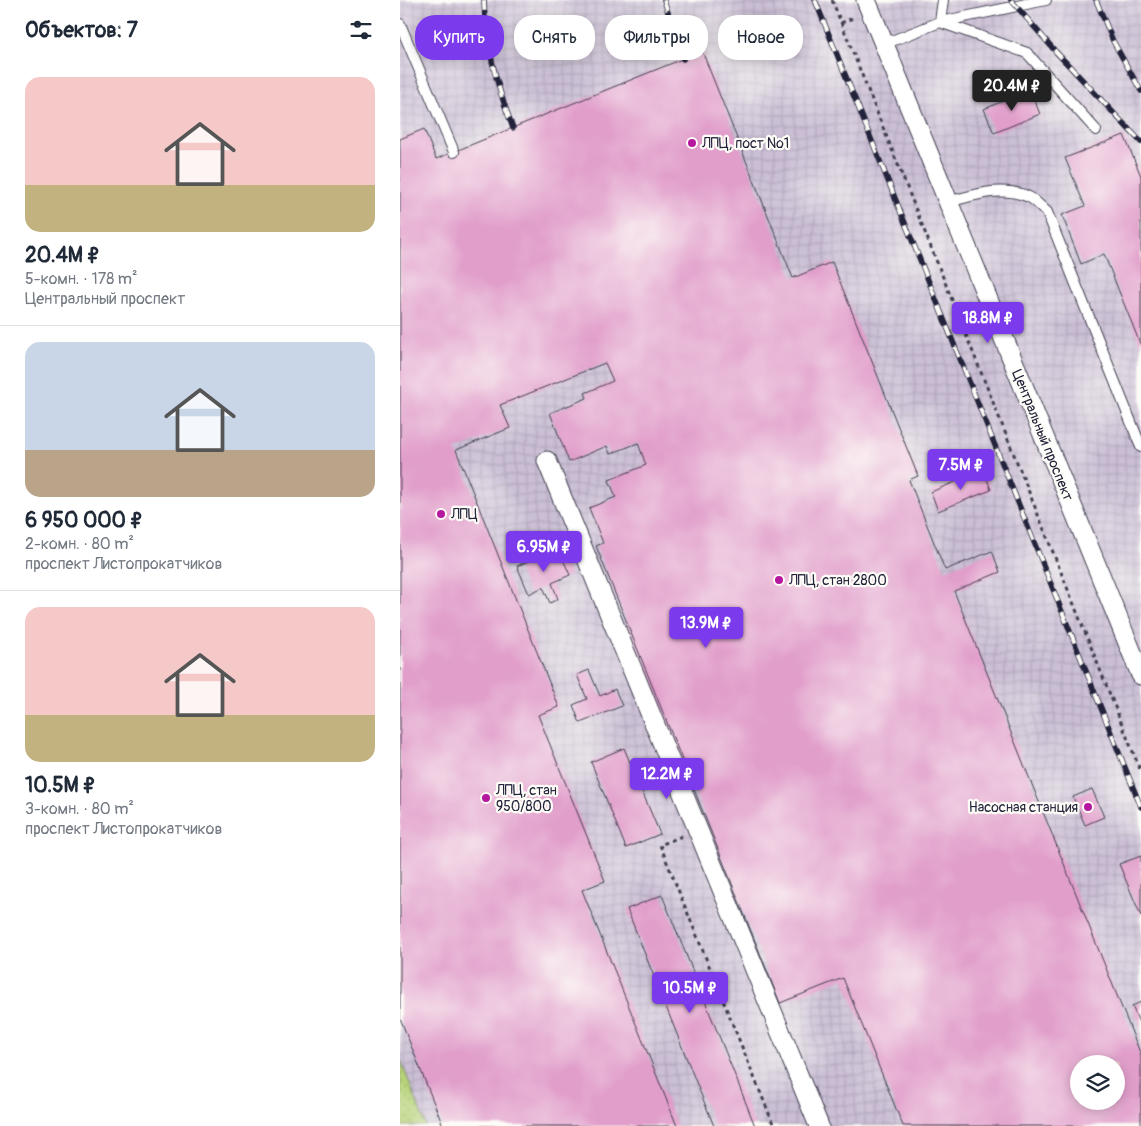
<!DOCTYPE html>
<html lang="ru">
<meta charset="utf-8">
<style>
:root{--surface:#fff;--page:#f6f6f7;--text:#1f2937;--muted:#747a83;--line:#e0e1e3;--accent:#7c3aed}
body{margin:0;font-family:Pangolin,sans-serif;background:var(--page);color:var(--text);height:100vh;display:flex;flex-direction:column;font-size:19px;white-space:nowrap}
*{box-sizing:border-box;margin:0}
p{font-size:16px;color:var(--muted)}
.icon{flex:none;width:28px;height:28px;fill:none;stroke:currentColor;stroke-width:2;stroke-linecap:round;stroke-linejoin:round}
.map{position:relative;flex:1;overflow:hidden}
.drawer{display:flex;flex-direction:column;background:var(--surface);width:400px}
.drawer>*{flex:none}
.guide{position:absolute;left:15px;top:15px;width:475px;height:45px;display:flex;gap:10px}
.fabs{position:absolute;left:670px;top:1055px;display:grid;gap:10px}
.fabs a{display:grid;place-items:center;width:55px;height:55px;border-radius:50%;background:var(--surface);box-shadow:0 2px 12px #0003;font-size:25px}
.price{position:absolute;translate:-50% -42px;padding:0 11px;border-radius:5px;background:var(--accent);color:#fff;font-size:16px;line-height:32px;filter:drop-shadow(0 1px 2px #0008)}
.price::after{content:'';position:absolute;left:50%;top:30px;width:15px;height:11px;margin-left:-8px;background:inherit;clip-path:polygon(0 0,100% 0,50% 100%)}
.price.on{background:#222;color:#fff}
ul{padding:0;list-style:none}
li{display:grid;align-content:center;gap:10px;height:265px;padding:0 25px}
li+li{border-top:1px solid var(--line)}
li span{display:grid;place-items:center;height:155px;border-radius:15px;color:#555}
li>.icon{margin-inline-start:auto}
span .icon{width:90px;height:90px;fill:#fffc;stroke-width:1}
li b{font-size:21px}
h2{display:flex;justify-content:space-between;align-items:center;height:60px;padding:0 25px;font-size:21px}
.pill{padding:0 18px;border-radius:20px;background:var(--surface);box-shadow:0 2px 12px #0003;font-size:18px;line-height:45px}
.pill.on{background:var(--accent);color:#fff}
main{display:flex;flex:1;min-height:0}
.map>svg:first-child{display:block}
</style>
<main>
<section class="drawer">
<h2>Объектов: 7<svg class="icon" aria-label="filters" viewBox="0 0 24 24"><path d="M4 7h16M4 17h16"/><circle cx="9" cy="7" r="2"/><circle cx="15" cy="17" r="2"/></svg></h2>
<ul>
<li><span style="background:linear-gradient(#f6c9c9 70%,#c2b280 0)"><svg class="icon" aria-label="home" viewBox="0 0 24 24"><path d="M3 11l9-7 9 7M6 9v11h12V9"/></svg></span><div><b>20.4M ₽</b><p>5-комн. · 178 m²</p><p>Центральный проспект</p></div></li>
<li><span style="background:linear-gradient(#c9d6e8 70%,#b9a48a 0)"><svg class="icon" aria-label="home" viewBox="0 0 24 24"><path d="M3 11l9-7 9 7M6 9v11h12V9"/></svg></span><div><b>6 950 000 ₽</b><p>2-комн. · 80 m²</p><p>проспект Листопрокатчиков</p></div></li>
<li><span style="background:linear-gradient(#f6c9c9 70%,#c2b280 0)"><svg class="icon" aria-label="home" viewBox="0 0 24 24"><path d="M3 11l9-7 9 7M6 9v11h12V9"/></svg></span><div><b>10.5M ₽</b><p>3-комн. · 80 m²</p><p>проспект Листопрокатчиков</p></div></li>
</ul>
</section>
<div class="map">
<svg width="741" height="1126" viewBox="0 0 741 1126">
<defs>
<pattern id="industrial-grid" width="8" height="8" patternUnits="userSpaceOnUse" patternTransform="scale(1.25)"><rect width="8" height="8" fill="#cbbfd5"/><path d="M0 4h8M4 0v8" fill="none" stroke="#aea4b8"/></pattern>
<pattern id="grass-dots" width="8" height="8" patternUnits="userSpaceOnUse" patternTransform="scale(1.25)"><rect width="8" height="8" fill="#b7d379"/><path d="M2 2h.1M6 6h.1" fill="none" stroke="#9db56a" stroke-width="1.8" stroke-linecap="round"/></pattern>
</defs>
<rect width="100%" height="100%" fill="#fdfcf7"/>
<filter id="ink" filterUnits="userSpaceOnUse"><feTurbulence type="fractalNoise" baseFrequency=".02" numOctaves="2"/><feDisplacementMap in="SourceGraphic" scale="10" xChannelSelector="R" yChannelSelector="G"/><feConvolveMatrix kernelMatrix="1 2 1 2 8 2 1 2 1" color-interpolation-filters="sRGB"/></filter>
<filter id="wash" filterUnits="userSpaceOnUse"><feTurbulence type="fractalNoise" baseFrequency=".0096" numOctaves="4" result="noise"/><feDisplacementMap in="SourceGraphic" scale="20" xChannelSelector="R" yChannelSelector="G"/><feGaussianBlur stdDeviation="1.12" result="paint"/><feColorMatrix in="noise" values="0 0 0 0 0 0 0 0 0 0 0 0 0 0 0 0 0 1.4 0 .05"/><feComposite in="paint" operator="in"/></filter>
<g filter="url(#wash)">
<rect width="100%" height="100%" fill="#f0e2c4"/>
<!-- industrial -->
<path fill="url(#industrial-grid)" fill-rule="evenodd" d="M 0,0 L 741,0 L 741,1126 L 0,1126 ZM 679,1064 L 716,1064 L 716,1101 L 679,1101 Z"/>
<!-- grass -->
<polygon fill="url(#grass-dots)" stroke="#6c7a5a" points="0,1058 26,1126 0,1126"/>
<g id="blocks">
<!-- building -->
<g fill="#e19ecb" fill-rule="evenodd">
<path d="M 302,51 L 393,278 L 432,262 L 518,476 L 509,480 L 545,570 L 592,551 L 600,572 L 554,591 L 741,1055 L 741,1126 L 503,1126 L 443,978 L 380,1003 L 196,546 L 203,543 L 189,508 L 216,497 L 209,480 L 246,465 L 238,443 L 210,454 L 207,446 L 169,462 L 150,413 L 187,398 L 185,393 L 213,381 L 205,363 L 100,405 L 110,428 L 56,450 L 159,707 L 138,715 L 205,881 L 182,890 L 277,1126 L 43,1126 L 0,1018 L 0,139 L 24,129 L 36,159 ZM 679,1064 L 716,1064 L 716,1101 L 679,1101 Z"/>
<polygon points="630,90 640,114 594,133 584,109"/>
<polygon points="724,135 741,176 741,346 704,254 681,264 662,215 685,206 665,158"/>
<polygon points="584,470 591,490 538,511 531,492"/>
<polygon points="158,548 170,575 152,583 158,599 150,603 143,587 129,594 117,566"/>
<polygon points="189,670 200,696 215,689 222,706 180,723 173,705 187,699 177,675"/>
<polygon points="224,748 260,834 226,848 191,762"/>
<polygon points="692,789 704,817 685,825 673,797"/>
<polygon points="741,856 741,916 719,864"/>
<polygon points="262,895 334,1073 355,1126 314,1126 298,1087 227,909"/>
<polygon points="741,1002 741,1027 732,1006"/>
</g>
</g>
</g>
<g filter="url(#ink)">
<use href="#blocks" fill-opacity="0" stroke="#413f50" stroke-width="1"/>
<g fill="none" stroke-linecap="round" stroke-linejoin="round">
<defs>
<g id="service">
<polyline points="543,0 540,22 646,0"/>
<polyline points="0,24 54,152"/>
<polyline points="484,44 540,22 627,53 696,130"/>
<path d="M 548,202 C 575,195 602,185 629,197 C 635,200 641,207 647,212 L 741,447"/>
</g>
<g id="minor">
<polyline points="466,0 741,675"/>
<polyline points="147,461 419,1126"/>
</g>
</defs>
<!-- service casing -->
<use href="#service" stroke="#413f50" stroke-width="12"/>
<!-- minor casing -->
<use href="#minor" stroke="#413f50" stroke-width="21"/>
<!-- path -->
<g stroke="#413f50" stroke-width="3" stroke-dasharray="4 4" stroke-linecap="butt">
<polyline points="432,0 741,772"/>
<polyline points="441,23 453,18"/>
<polyline points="282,836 260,845 374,1126"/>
</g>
<!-- service -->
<use href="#service" stroke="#fff" stroke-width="10"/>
<!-- minor -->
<use href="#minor" stroke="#fff" stroke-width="19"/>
<defs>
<g id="rail">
<path d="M 84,0 C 85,44 97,87 113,128"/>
<polyline points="264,0 283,59"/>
<polyline points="415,0 741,807"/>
<polyline points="611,0 656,52 741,142"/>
<polyline points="696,0 713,41 741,91"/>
</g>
</defs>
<!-- rail casing -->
<use href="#rail" stroke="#22223b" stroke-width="5.5"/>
<!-- rail -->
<use href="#rail" stroke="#fdfcf7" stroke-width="4" stroke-dasharray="11" stroke-linecap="butt"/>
</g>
</g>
<!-- markers -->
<g fill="#b5179e" stroke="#fdfcf7" stroke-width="2">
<circle cx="292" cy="143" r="5"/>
<circle cx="41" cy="514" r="5"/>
<circle cx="379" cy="580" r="5"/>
<circle cx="86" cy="798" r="5"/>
<circle cx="688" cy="807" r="5"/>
</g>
<g text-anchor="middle" stroke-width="4.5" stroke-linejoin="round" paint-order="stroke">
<!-- poi labels -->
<g font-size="14" fill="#22223b" stroke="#fdfcf7" text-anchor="start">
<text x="302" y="148">ЛПЦ, пост №1</text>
<text x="51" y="519">ЛПЦ</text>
<text x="389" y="585">ЛПЦ, стан 2800</text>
<text x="96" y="795">ЛПЦ, стан<tspan x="96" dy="16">950/800</tspan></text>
<text x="678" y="812" text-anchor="end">Насосная станция</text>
</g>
<!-- street labels -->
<g font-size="14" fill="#22223b" stroke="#fdfcf7">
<text transform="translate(643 435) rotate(68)" y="5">Центральный проспект</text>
</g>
</g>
</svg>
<div class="fabs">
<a><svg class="icon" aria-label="layers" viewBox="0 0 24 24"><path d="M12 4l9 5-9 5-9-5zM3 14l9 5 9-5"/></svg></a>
</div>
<b class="price on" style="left:612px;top:112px">20.4M ₽</b>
<b class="price" style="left:588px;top:344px">18.8M ₽</b>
<b class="price" style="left:561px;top:491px">7.5M ₽</b>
<b class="price" style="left:144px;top:573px">6.95M ₽</b>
<b class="price" style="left:306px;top:649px">13.9M ₽</b>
<b class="price" style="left:267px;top:800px">12.2M ₽</b>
<b class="price" style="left:290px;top:1014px">10.5M ₽</b>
<div class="guide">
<a class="pill on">Купить</a>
<a class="pill">Снять</a>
<a class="pill">Фильтры</a>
<a class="pill">Новое</a>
</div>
</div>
</main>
